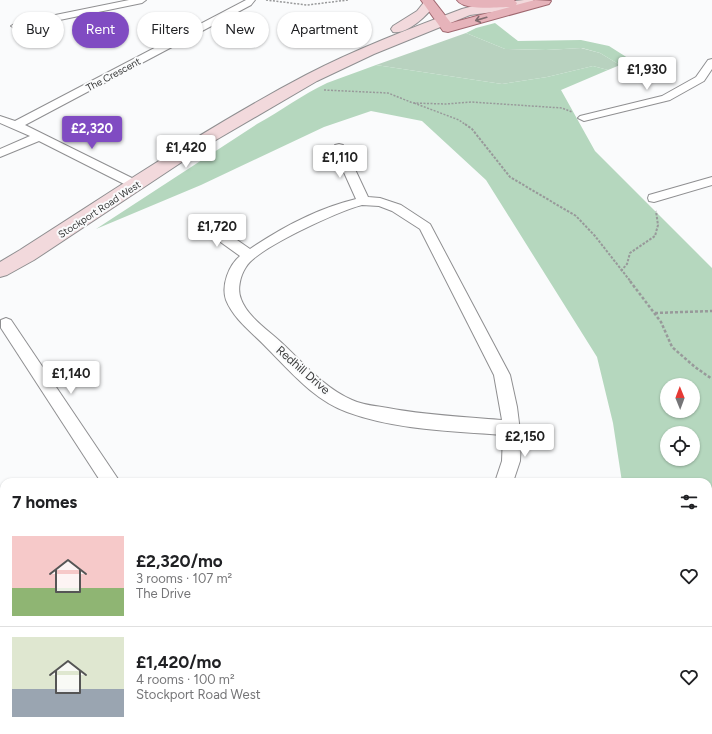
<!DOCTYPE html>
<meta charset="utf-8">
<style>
:root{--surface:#fff;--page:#f2f2f2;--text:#202124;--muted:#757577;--line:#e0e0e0;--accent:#804bc2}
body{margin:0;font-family:Figtree,sans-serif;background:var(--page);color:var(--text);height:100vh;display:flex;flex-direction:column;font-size:15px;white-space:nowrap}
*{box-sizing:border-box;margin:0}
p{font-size:13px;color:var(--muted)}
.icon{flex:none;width:22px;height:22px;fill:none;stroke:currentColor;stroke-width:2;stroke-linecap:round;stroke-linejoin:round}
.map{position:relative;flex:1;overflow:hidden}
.sheet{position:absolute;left:0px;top:478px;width:712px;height:256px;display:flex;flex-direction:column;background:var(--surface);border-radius:12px 12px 0 0;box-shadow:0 1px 3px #0004}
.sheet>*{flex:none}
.hud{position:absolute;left:12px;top:12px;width:400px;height:36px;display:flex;gap:8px}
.needle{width:26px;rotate:359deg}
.fabs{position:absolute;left:660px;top:378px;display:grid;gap:8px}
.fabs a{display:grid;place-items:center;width:40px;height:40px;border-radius:50%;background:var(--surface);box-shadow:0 1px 3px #0004;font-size:20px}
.price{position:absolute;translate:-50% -34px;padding:0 9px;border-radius:4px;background:#fff;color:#222;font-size:13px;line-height:26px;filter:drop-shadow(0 1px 2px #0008)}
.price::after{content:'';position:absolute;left:50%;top:24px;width:12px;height:9px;margin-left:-6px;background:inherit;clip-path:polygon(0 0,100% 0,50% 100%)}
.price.active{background:var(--accent);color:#fff}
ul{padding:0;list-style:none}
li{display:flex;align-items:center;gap:12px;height:100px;padding:0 12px}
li+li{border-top:1px solid var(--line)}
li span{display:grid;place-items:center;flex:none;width:112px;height:80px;border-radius:0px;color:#555}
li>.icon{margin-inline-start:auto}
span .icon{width:48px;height:48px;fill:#fffc;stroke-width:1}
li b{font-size:17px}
h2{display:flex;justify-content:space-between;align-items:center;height:48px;padding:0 12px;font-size:17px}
.chip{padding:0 14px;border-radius:18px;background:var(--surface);box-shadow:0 1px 3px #0004;font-size:14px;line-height:36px}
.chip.active{background:var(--accent);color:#fff}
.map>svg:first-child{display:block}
</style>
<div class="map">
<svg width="712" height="734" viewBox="0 0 712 734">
<rect width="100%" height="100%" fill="#fafbfc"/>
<!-- green -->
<polygon fill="#b8d2bf" points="466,33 505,49 546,50 581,48 600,53 620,65 608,70 593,66 547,77 502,84 376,65"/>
<!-- forest -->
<g fill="#b5d7be" fill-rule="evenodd">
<polygon points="495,23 518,41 581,40 609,46 631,60 620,65 600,53 582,48 546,50 505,49 466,33 476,28"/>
<path d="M 376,65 L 502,84 L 547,77 L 593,66 L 608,70 L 561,90 L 595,151 L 712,268 L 712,582 L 708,581 L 708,482 L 622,482 L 613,423 L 597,357 L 486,180 L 422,121 L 371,111 L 324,127 L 201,185 L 96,229 L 257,124 C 281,111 303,94 327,83 C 343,77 360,71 376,65 ZM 667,385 L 693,385 L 693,411 L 667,411 ZM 667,433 L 693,433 L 693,459 L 667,459 Z"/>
</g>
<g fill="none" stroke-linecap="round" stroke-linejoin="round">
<defs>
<g id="minor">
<polygon points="129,0 146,0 142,3 16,29 11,26 16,23"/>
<polygon points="246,0 255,0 251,5 25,125 140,182 142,185 140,188 132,188 39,141 0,157 0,149 30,136 0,123 0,116 15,121"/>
<polygon points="712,59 712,69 704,81 670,100 584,121 578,118 580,116 662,96 696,77 708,60"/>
<path d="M 339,144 L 343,145 L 345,148 L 368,197 L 380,198 L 401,205 L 430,224 L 510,375 L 517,407 L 521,439 L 520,461 L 513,482 L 495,482 L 502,461 L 503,435 C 452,431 396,430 347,412 C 314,400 291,372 267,348 C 253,333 234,320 226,300 C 221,285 229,265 240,256 L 194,223 L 192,220 L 194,217 L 199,216 L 204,217 L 250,249 C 281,228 318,208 356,199 L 333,148 L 335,145 ZM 362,205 L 379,206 L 392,211 L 420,229 L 494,375 L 502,420 C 464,417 425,415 388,408 C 376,406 363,405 352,400 C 325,388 305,365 284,345 C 271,332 248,318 241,299 C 237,290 240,276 246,267 C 257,248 339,211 362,205 Z"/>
<polygon points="712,177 712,185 654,202 649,201 648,198 649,195"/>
<polygon points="6,318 11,320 120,482 101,482 1,328 1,320"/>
<polygon points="4,589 4,612 0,613 0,590"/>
<polygon points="410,730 432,730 433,734 409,734"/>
</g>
<g id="secondary">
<path d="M 429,0 L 433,1 L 435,4 C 428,15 407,35 393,32 L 391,29 L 393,26 L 417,11 L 425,1 Z"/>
<path d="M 524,0 L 533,0 L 536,3 L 534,6 L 530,7 L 470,15 L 374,54 L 317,81 L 209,144 L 34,260 L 7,275 L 0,277 L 0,262 L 20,250 C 114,190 207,127 306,75 C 356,49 409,29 462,9 L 477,5 Z"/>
</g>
<path id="primary" d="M 421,0 L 433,0 L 451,23 L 510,7 C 498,7 464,11 457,0 L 514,0 L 517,3 L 516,5 L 535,0 L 551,1 L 549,4 L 448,32 L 443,31 Z"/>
</defs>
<!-- minor casing -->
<use href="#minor" stroke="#8f8f91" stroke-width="2"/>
<!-- secondary casing -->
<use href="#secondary" stroke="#8f8f91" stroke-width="2"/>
<!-- primary casing -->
<use href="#primary" stroke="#9f6870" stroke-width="2"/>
<!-- path-far2 -->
<g stroke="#98999a" stroke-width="1.5" stroke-dasharray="2 1.5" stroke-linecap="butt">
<polyline points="266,0 307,5 348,0"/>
<polyline points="324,90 388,93 413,103 446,104 471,102 562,108 572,112"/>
<polyline points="414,103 459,120 466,125"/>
</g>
<!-- path-far1 -->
<g stroke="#98999a" stroke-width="2" stroke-dasharray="2.5 1.5" stroke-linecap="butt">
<polyline points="465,124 472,129 510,177 576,216 595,236 631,282"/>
<polyline points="621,271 627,264 630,253 655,236 658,225 656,211"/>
</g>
<!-- path -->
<g stroke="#98999a" stroke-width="2.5" stroke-dasharray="3 2" stroke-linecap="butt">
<polyline points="630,281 661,322 672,347 695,367 712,379"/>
<polyline points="655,313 712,311"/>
</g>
<!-- minor -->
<use href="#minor" fill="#fff" fill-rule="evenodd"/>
<!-- secondary -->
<use href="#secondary" fill="#f2d9dc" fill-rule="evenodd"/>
<!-- primary -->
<use href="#primary" fill="#e6b3ba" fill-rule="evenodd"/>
</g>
<!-- one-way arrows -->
<defs><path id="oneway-shaft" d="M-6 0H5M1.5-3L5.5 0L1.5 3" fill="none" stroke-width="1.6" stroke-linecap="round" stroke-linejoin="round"/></defs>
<use stroke="#7f6b6e" href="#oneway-shaft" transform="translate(481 19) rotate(164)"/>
<g text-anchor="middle" stroke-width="4" stroke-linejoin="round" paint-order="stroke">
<!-- far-street labels -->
<g font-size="10" fill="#3a3b3b" stroke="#fafbfc">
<text transform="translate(113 74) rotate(-28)" y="4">The Crescent</text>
<text transform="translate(99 209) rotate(-33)" y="4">Stockport Road West</text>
</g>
<!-- street labels -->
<g font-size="12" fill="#3a3b3b" stroke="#fafbfc">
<text transform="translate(303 370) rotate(41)" y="4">Redhill Drive</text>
</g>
</g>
</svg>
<div class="fabs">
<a><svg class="needle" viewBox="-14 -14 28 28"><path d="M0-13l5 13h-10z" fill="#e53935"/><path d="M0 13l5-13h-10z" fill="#757577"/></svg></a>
<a><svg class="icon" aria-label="locate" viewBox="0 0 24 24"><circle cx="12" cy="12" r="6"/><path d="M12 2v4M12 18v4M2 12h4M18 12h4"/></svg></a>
</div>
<b class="price" style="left:647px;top:91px">£1,930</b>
<b class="price active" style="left:92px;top:150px">£2,320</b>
<b class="price" style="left:186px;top:169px">£1,420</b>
<b class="price" style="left:340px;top:179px">£1,110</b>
<b class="price" style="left:217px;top:248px">£1,720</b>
<b class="price" style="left:71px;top:395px">£1,140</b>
<b class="price" style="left:525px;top:458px">£2,150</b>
<div class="hud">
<a class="chip">Buy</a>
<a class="chip active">Rent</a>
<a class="chip">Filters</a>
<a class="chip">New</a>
<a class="chip">Apartment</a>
</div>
<section class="sheet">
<h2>7 homes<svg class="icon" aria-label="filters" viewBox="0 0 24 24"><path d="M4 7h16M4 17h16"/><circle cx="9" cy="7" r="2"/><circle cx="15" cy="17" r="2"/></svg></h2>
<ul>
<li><span style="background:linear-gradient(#f6c9c9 65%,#8fb573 0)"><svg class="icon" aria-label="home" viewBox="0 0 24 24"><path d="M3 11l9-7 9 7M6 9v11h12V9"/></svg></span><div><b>£2,320/mo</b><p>3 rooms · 107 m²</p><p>The Drive</p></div><svg class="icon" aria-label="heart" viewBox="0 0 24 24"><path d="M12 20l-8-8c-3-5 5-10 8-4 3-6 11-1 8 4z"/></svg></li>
<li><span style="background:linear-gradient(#dfe7d0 65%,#9aa5b1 0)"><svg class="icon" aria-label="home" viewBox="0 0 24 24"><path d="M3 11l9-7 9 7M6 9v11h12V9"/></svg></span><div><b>£1,420/mo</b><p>4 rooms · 100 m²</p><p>Stockport Road West</p></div><svg class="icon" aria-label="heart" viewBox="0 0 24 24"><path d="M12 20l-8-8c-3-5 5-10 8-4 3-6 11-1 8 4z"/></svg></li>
</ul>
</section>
</div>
